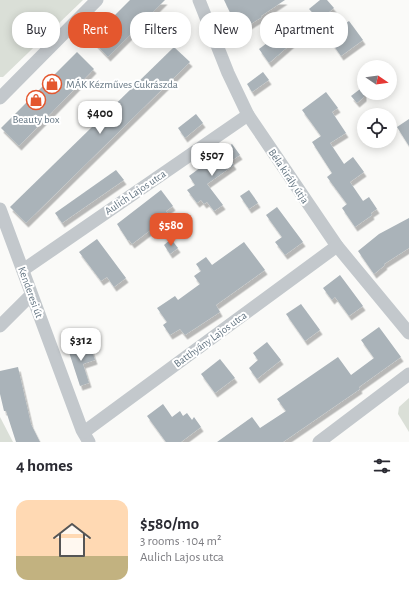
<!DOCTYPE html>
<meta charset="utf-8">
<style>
:root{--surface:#fff;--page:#f7f7f7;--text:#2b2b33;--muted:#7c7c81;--accent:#e4572e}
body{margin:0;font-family:"Alegreya Sans",sans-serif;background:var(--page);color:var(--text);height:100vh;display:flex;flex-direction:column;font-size:15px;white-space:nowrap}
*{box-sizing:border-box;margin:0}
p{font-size:13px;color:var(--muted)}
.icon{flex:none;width:22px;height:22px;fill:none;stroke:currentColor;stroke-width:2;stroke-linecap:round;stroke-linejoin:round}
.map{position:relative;height:442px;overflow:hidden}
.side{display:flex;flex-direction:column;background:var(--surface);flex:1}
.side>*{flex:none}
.guide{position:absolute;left:12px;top:12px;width:385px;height:36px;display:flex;gap:8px}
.needle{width:26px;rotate:103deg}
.buttons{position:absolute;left:357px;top:60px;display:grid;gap:8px}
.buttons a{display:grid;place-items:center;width:40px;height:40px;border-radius:50%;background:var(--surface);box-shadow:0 2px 10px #0003;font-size:20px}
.price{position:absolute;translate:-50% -34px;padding:0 9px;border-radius:8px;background:#fff;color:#222;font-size:13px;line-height:26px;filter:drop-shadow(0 1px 2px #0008)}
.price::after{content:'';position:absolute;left:50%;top:24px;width:12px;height:9px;margin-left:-6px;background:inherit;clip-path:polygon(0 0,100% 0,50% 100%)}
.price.selected{background:var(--accent);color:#fff}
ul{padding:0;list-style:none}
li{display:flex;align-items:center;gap:12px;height:100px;padding:0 16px}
li span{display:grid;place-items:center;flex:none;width:112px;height:80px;border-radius:12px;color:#555}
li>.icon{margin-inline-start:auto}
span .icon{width:48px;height:48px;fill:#fffc;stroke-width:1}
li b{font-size:17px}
h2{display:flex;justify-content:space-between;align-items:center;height:48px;padding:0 16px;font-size:17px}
.tag{padding:0 14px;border-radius:16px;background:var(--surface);box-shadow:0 2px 10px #0003;font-size:14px;line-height:36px}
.tag.selected{background:var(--accent);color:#fff}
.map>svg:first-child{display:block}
</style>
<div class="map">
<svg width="409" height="442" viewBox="0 0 409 442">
<defs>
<filter id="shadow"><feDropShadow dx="2.5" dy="4.5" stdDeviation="0" flood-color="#0004"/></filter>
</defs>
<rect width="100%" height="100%" fill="#fafaf8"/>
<!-- green -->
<g fill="#dadfd7">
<polygon points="0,0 83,0 3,77 0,77"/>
<polygon points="409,398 409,432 398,414 399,407"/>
<polygon points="0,417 13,442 0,442"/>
</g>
<!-- building -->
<g fill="#aab3b9" filter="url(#shadow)">
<polygon points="130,0 165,0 108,57 91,39"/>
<polygon points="224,0 285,0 261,16 262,17 239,31"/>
<polygon points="320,0 327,0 334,8 319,20 309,9"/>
<polygon points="349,21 363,40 341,56 327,36"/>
<polygon points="283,31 292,43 269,63 259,49"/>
<polygon points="174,47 190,62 26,223 10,207"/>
<polygon points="77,52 94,69 19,146 1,128"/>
<polygon points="263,72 269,80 252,92 247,84"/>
<polygon points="364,86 364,97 357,103 351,96"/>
<polygon points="326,92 338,108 332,112 346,133 330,143 344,164 353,157 364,172 350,182 363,201 369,197 377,209 371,213 372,215 355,227 342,208 347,204 327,177 332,173 312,142 321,136 302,110"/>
<polygon points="196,114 203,123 185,138 178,128"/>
<polygon points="409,119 409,146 397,127"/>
<polygon points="232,144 240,155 231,161 234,165 207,184 223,205 214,211 207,202 204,204 201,200 197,203 187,190 195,185 189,176"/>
<polygon points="116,170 124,180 62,223 55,213"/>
<polygon points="161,190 173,206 166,211 169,216 132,244 129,240 128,241 117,224"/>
<polygon points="249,190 258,203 249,209 240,196"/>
<polygon points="277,207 303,242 285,255 275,242 282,237 266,215"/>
<polygon points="409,218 409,248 384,264 385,265 374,274 358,251 379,234"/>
<polygon points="97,239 126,278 114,287 107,277 101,281 79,252"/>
<polygon points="171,239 178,248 170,254 164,245"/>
<polygon points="244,242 265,270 216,305 220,312 185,335 180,329 170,335 163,325 167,322 157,308 175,296 178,300 200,284 194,276 201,271 196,264 206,257 212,265"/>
<polygon points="340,275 363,306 349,316 335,297 332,300 323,288"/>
<polygon points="301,304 320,330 305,341 286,314"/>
<polygon points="379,327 401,357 359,387 360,389 283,442 217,442 252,417 260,428 286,411 277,399 338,357 351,375 374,358 361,340"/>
<polygon points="267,342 281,360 257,379 249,368 258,360 253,353"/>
<polygon points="83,343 85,350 91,348 95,360 83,364 89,383 80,386 68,349"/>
<polygon points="220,359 235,378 215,393 201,374"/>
<polygon points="18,367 31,424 40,442 16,442 6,411 4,411 0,394 0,371"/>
<polygon points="163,404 172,417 180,411 183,416 187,413 192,420 194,417 201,427 181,442 166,442 147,416"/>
</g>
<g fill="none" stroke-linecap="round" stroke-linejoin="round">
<!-- street -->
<g stroke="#c3c8cc" stroke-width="13">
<polyline points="199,0 228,73 248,115 337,246 409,333"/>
<polyline points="0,98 97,0"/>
<polyline points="0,209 82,430 89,442"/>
<polyline points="23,270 248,115"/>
<polyline points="0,326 31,295"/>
<polyline points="84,432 337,246"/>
<polyline points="319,442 409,374"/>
</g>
</g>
<!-- icons -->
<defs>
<symbol id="shop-ring" viewBox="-11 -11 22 22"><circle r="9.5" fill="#fff" stroke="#e4572e" stroke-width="1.5"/><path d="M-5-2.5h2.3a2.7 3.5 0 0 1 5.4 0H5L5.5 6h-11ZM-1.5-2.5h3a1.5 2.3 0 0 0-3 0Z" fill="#e4572e"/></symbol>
</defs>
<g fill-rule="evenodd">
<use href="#shop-ring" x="41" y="73" width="22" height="22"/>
<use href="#shop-ring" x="25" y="89" width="22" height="22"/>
</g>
<g text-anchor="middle" stroke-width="4" stroke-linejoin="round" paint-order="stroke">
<!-- poi labels -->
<g font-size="11" fill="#657683" stroke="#fff" text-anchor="start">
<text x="66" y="88">MÁK Kézműves Cukrászda</text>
<text x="36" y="123" text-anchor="middle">Beauty box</text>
</g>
<!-- street labels -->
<g font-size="11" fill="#657683" stroke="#fff">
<text transform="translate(289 176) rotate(56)" y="4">Béla király útja</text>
<text transform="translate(135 192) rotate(-34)" y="4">Aulich Lajos utca</text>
<text transform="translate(31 292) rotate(70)" y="4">Kenderesi út</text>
<text transform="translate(210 339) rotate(-36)" y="4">Batthyány Lajos utca</text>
</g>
</g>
</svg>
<div class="buttons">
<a><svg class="needle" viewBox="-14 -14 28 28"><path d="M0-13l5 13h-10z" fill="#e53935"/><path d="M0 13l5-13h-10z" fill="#7c7c81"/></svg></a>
<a><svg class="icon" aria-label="locate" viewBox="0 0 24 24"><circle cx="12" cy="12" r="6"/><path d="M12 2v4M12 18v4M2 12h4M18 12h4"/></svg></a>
</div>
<b class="price" style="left:100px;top:135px">$400</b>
<b class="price" style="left:212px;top:177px">$507</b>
<b class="price selected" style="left:171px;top:247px">$580</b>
<b class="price" style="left:81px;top:362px">$312</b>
<div class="guide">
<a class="tag">Buy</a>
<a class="tag selected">Rent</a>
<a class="tag">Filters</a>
<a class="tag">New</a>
<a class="tag">Apartment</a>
</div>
</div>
<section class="side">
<h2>4 homes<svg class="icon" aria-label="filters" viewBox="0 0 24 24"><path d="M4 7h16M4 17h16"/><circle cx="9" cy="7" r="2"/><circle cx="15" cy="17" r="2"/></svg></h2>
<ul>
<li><span style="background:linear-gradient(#ffd9b3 70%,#c2b280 0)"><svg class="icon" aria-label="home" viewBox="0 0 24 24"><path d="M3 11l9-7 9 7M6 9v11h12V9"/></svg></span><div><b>$580/mo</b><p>3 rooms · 104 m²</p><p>Aulich Lajos utca</p></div></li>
</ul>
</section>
